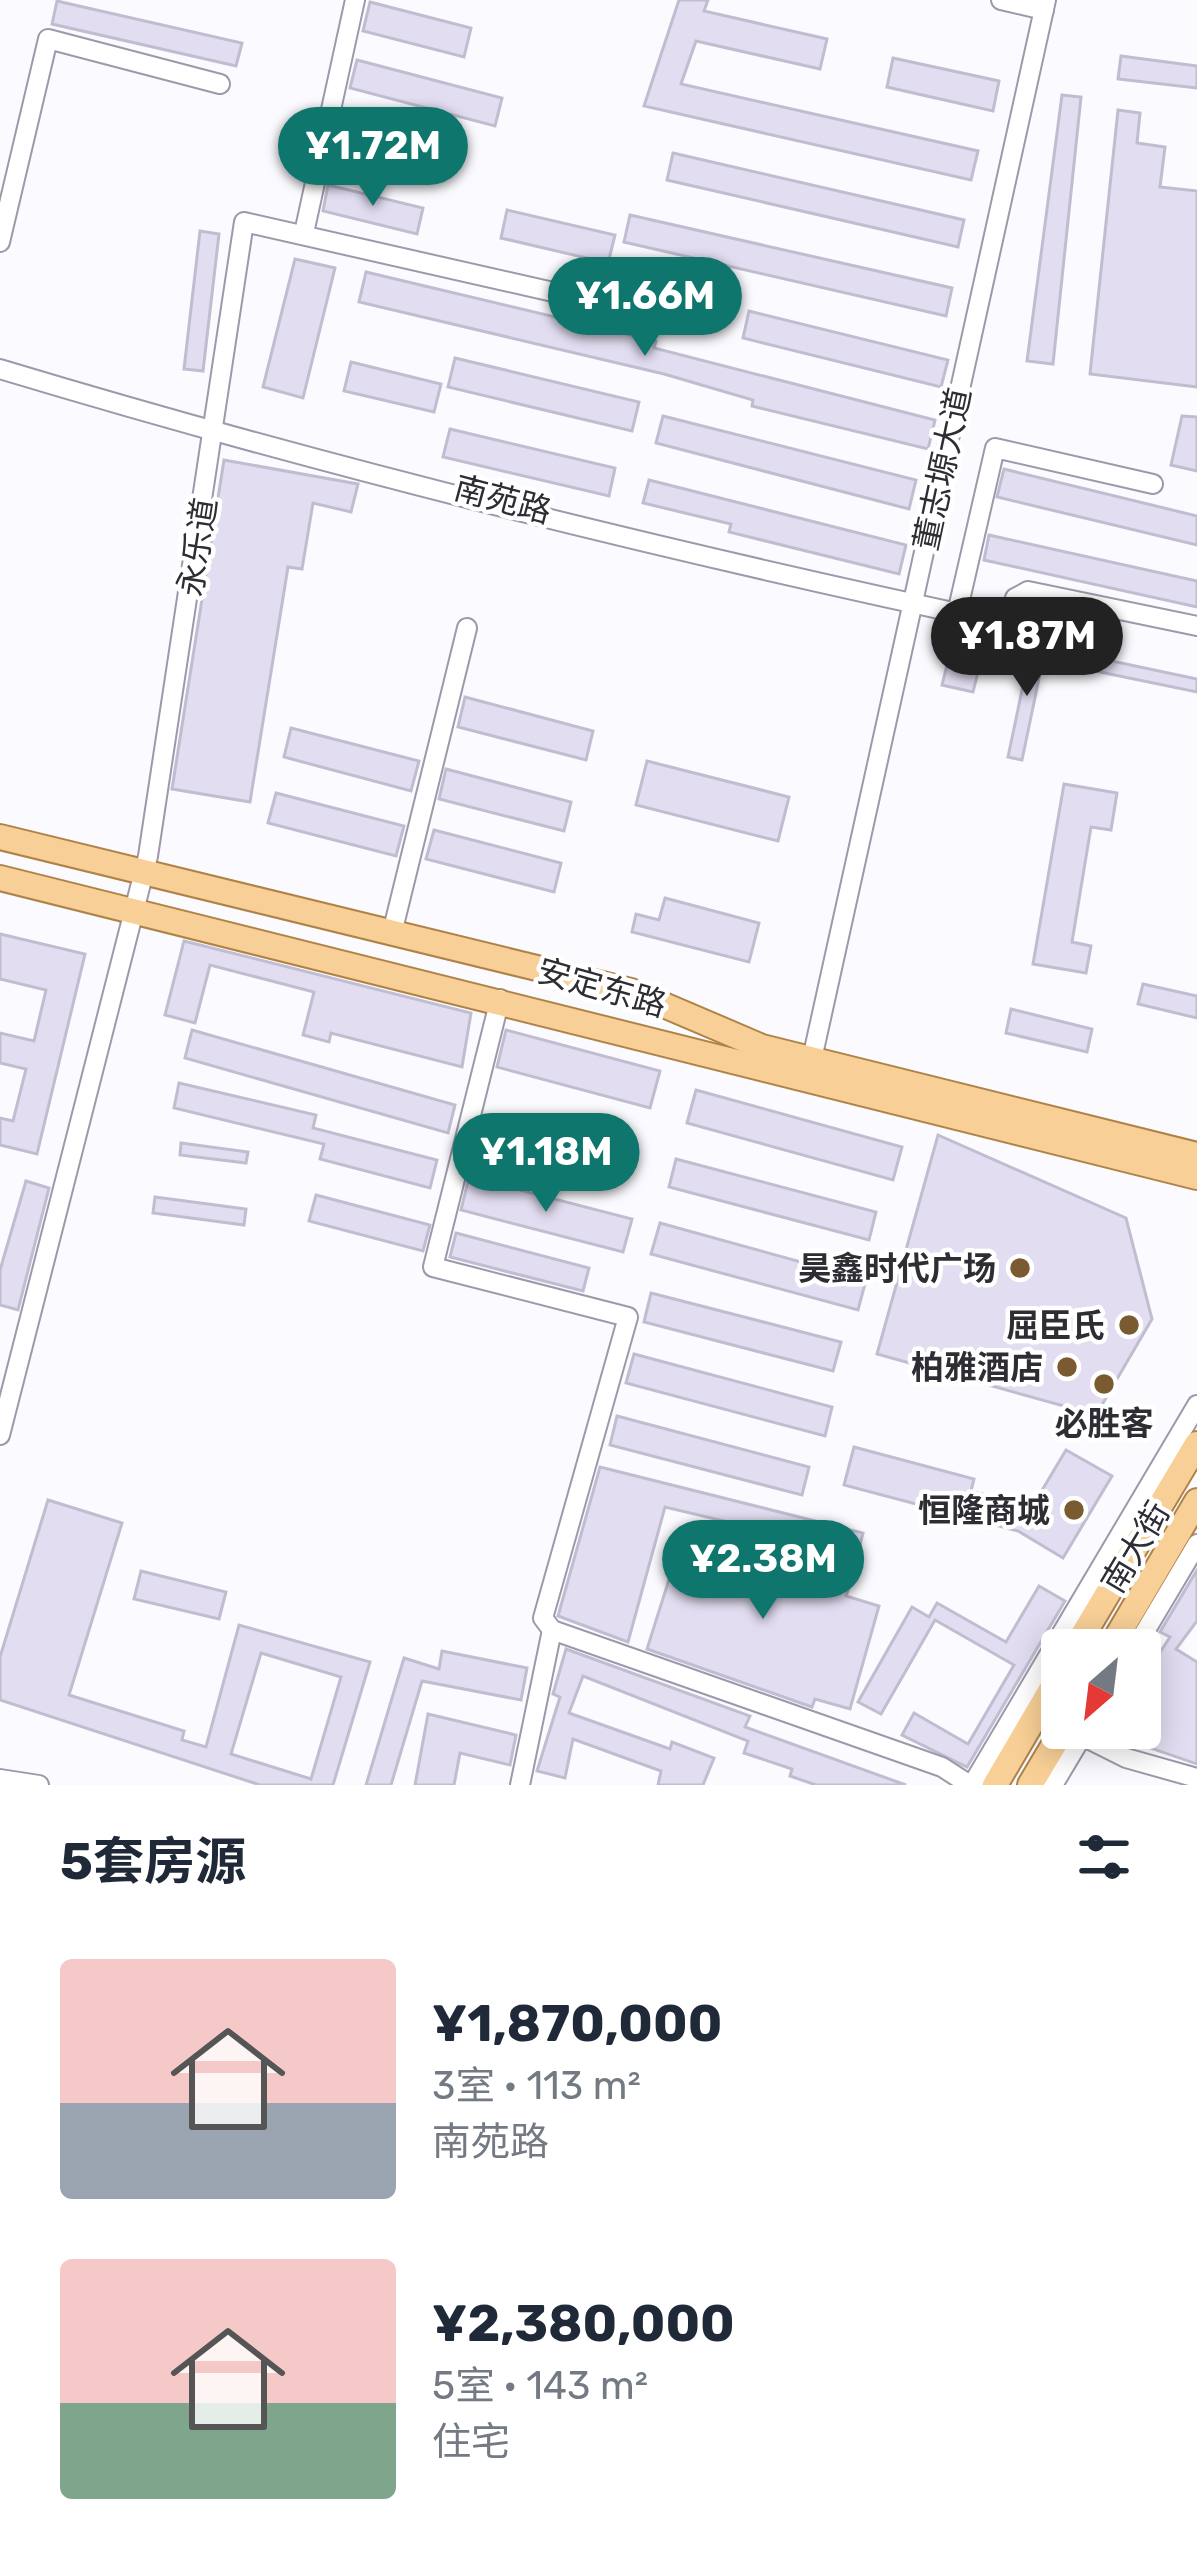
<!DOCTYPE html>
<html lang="zh">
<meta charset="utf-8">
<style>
:root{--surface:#fff;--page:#f2f2f3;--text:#1f2937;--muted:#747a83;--accent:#0f766e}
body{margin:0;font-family:Rubik,"Noto Sans SC",sans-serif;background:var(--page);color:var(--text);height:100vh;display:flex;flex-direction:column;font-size:45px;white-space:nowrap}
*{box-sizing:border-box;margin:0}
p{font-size:39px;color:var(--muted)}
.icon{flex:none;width:66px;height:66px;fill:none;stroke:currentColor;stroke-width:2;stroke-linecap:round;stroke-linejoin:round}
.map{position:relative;height:1785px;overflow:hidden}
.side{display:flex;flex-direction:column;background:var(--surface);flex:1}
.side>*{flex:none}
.needle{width:78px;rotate:208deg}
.fabs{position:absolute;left:1041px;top:1629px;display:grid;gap:24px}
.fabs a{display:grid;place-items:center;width:120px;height:120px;border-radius:12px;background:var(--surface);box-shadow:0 6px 30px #0003;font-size:60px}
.price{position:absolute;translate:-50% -102px;padding:0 27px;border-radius:42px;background:var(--accent);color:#fff;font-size:39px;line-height:78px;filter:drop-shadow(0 3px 6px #0008)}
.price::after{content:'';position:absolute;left:50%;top:72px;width:36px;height:27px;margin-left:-18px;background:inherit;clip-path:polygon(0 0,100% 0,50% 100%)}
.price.active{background:#222;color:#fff}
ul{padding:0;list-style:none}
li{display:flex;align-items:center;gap:36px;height:300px;padding:0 60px}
li span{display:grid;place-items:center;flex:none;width:336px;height:240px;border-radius:12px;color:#555}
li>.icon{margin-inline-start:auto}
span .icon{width:144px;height:144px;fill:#fffc;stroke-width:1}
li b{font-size:51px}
h2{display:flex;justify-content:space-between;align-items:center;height:144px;padding:0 60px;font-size:51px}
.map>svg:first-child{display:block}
</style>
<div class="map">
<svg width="1197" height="1785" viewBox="0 0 1197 1785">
<rect width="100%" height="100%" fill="#fbfaff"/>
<!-- building -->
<g fill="#e2ddf1" stroke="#c1bdd0" stroke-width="3" fill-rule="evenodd">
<polygon points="679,0 708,0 704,11 827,39 820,69 696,41 681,84 978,151 971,180 644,106"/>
<polygon points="57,1 242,43 236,66 52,24"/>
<polygon points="370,2 471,28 464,57 363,31"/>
<polygon points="1121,56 1197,66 1197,88 1118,79"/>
<polygon points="893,58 999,81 993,111 887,87"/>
<polygon points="357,60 502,98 495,126 350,88"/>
<polygon points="1062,95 1081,97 1053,364 1027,361"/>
<polygon points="1118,110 1140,113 1137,143 1165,147 1160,187 1197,191 1197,387 1090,374"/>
<polygon points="342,122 437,145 431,172 336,149"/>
<polygon points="673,153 964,220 958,247 667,180"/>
<polygon points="328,185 423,208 417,234 323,211"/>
<polygon points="507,210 615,235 608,263 501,238"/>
<polygon points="630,215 952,288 946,316 624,242"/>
<polygon points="200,231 219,234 203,371 184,369"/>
<polygon points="295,259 335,268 303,398 263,387"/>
<polygon points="366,272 656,341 654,348 935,420 928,449 752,406 753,400 664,374 359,302"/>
<polygon points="749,311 948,360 941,387 743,338"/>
<polygon points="455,358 639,402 632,431 448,387"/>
<polygon points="351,362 441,384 434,412 344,391"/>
<polygon points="663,416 916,480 909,509 656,443"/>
<polygon points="1182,416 1197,417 1197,471 1171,465"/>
<polygon points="450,429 615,468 609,496 443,457"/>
<polygon points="224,460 358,484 351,512 313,503 302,569 288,567 250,802 172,789"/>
<polygon points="1004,469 1197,516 1197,545 997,497"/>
<polygon points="649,480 906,545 899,574 729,532 731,524 643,503"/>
<polygon points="989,535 1197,581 1197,607 984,560"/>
<polygon points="954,637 985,644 973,692 942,685"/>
<polygon points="1033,638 1047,640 1022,760 1008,757"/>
<polygon points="1074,653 1197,679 1197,692 1071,666"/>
<polygon points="465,697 593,731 586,760 458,727"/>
<polygon points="291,728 419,761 411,791 284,757"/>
<polygon points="647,761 789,797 778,841 636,805"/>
<polygon points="446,769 571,802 564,831 439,799"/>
<polygon points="1064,784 1117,793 1111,830 1091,827 1072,942 1091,946 1086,973 1033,964"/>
<polygon points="276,793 404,826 396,856 268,823"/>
<polygon points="434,830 561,863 554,892 426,859"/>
<polygon points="665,898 759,923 749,962 632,932 636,914 659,920"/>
<polygon points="0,934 85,954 37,1154 0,1145 0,1118 13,1121 26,1069 0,1063 0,1033 34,1041 46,990 0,979"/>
<polygon points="184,941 471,1013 462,1067 331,1033 329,1042 303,1035 314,992 210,965 195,1023 165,1015"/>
<polygon points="1143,984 1197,996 1197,1018 1138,1004"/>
<polygon points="1011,1009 1092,1029 1087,1052 1006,1033"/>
<polygon points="192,1030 455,1105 448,1133 185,1058"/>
<polygon points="506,1030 660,1071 650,1108 497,1067"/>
<polygon points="179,1083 316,1115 313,1128 437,1160 430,1188 320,1159 324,1144 174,1108"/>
<polygon points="696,1090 902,1147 893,1180 687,1123"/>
<polygon points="938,1135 1126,1218 1152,1319 1096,1415 877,1354"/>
<polygon points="181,1143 248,1152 246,1163 180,1155"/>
<polygon points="676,1159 876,1212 869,1240 669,1187"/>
<polygon points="469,1177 632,1219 623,1252 461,1210"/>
<polygon points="26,1181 49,1188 18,1310 0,1305 0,1270"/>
<polygon points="316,1195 430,1225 423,1251 309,1221"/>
<polygon points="155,1197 246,1209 244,1225 153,1213"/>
<polygon points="660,1223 866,1280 858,1310 651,1254"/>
<polygon points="456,1233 589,1268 583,1291 450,1257"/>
<polygon points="651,1293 841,1342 833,1371 644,1322"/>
<polygon points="634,1354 832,1407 825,1436 626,1383"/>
<polygon points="617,1416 809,1467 802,1495 610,1445"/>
<polygon points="854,1447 974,1479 971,1491 1032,1507 1066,1450 1112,1476 1063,1558 1018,1531 844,1485"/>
<polygon points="600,1467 863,1533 858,1553 665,1507 628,1642 558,1616"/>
<path d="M 48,1500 L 122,1523 L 69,1695 L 184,1731 L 182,1740 L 206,1747 L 239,1625 L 370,1662 L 333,1785 L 260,1785 L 0,1700 L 0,1657 ZM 261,1653 L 341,1677 L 311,1779 L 231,1754 Z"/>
<polygon points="685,1529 851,1582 846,1596 879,1606 850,1709 815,1699 812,1707 647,1649"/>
<polygon points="1197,1570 1197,1621 1176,1649 1197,1662 1197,1764 1107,1733 1111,1728 1140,1728 1140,1683 1170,1637 1160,1632"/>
<polygon points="141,1571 226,1592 219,1619 134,1599"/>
<polygon points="1039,1586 1065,1601 967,1767 902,1735 914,1713 968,1744 1014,1665 935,1620 881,1714 858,1702 912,1607 929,1617 937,1603 1006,1642"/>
<polygon points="566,1649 750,1716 745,1727 906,1785 816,1785 790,1776 792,1769 744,1753 748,1741 583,1676 569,1713 670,1749 672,1742 714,1758 703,1785 658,1785 661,1771 573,1739 565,1778 537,1771 560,1697 553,1694"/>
<polygon points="442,1651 527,1668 521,1700 422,1681 391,1785 366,1785 404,1658 439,1669"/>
<polygon points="428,1714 516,1735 510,1765 460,1753 454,1785 415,1785"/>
</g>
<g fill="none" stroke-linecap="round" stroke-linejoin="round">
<defs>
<g id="minor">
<polyline points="1001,0 1044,10"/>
<polyline points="304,233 355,0"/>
<polyline points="0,242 48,39 220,84"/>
<path d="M 0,369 C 332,469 670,552 1009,624 L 1015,598 L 1028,591 L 1197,626"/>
<polyline points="957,613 995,448 1153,484"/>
<polyline points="392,933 467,628"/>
<polyline points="500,999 433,1267 628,1317 543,1618 552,1630 942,1767 970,1785"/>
<polyline points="810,1068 1046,0"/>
<polyline points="0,1435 148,856 244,222 672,319"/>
<polyline points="1134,1650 1197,1544"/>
<polyline points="1066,1728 1126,1758 1197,1778"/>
<polyline points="0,1779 39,1785"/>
<polyline points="520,1785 552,1630"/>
<polyline points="972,1785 1197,1405"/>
<polyline points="1053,1785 1087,1728"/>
</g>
<g id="major">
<polyline points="0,837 631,991 762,1047 1197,1155"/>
<polyline points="0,878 1197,1177"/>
<polyline points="1074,1650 1197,1444"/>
<polyline points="1109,1650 1197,1501"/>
<polyline points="995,1785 1062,1671"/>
<polyline points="1030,1785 1064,1728"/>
</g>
</defs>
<!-- minor casing -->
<use href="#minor" stroke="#9d99ab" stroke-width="22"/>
<!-- major casing -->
<use href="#major" stroke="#af8347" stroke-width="28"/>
<!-- minor -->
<use href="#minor" stroke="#fff" stroke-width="18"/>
<!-- major -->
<use href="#major" stroke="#f8d097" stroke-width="24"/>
</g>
<!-- markers -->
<g fill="#7a5a30" stroke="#fff" stroke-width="4.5">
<circle cx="1020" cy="1268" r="12"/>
<circle cx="1129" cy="1325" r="12"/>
<circle cx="1067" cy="1367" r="12"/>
<circle cx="1104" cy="1384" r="12"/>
<circle cx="1074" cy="1510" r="12"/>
</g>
<g text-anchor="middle" stroke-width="9" stroke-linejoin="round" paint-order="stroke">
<!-- street labels -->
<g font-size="33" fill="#2e2d34" stroke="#fff">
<text transform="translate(942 469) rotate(-78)" y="12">董志塬大道</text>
<text transform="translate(503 499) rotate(15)" y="12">南苑路</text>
<text transform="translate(197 547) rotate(-81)" y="12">永乐道</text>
<text transform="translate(602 987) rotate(16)" y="12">安定东路</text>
<text transform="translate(1135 1547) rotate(-59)" y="12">南大街</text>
</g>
<!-- poi labels -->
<g font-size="33" font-weight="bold" fill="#2e2d34" stroke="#fff" text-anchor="end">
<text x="996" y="1280">昊鑫时代广场</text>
<text x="1105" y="1337">屈臣氏</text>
<text x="1043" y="1379">柏雅酒店</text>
<text x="1104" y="1435" text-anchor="middle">必胜客</text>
<text x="1050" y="1522">恒隆商城</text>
</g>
</g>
</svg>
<div class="fabs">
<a><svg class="needle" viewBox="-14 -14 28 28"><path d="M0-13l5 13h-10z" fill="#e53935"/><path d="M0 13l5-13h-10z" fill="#747a83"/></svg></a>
</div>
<b class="price" style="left:373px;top:209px">¥1.72M</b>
<b class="price" style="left:645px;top:359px">¥1.66M</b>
<b class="price active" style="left:1027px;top:699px">¥1.87M</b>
<b class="price" style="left:546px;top:1215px">¥1.18M</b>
<b class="price" style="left:763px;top:1622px">¥2.38M</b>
</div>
<section class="side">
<h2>5套房源<svg class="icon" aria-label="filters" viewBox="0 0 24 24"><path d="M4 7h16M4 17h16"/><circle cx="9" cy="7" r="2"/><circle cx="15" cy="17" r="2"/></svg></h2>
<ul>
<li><span style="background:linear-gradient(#f6c9c9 60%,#9aa5b1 0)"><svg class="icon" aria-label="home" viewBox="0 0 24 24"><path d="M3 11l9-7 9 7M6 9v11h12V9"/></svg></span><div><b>¥1,870,000</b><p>3室 · 113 m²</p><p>南苑路</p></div></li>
<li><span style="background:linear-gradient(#f6c9c9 60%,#7fa58c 0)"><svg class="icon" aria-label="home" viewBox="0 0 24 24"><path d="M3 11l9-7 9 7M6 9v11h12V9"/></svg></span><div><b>¥2,380,000</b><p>5室 · 143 m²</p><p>住宅</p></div></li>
</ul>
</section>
